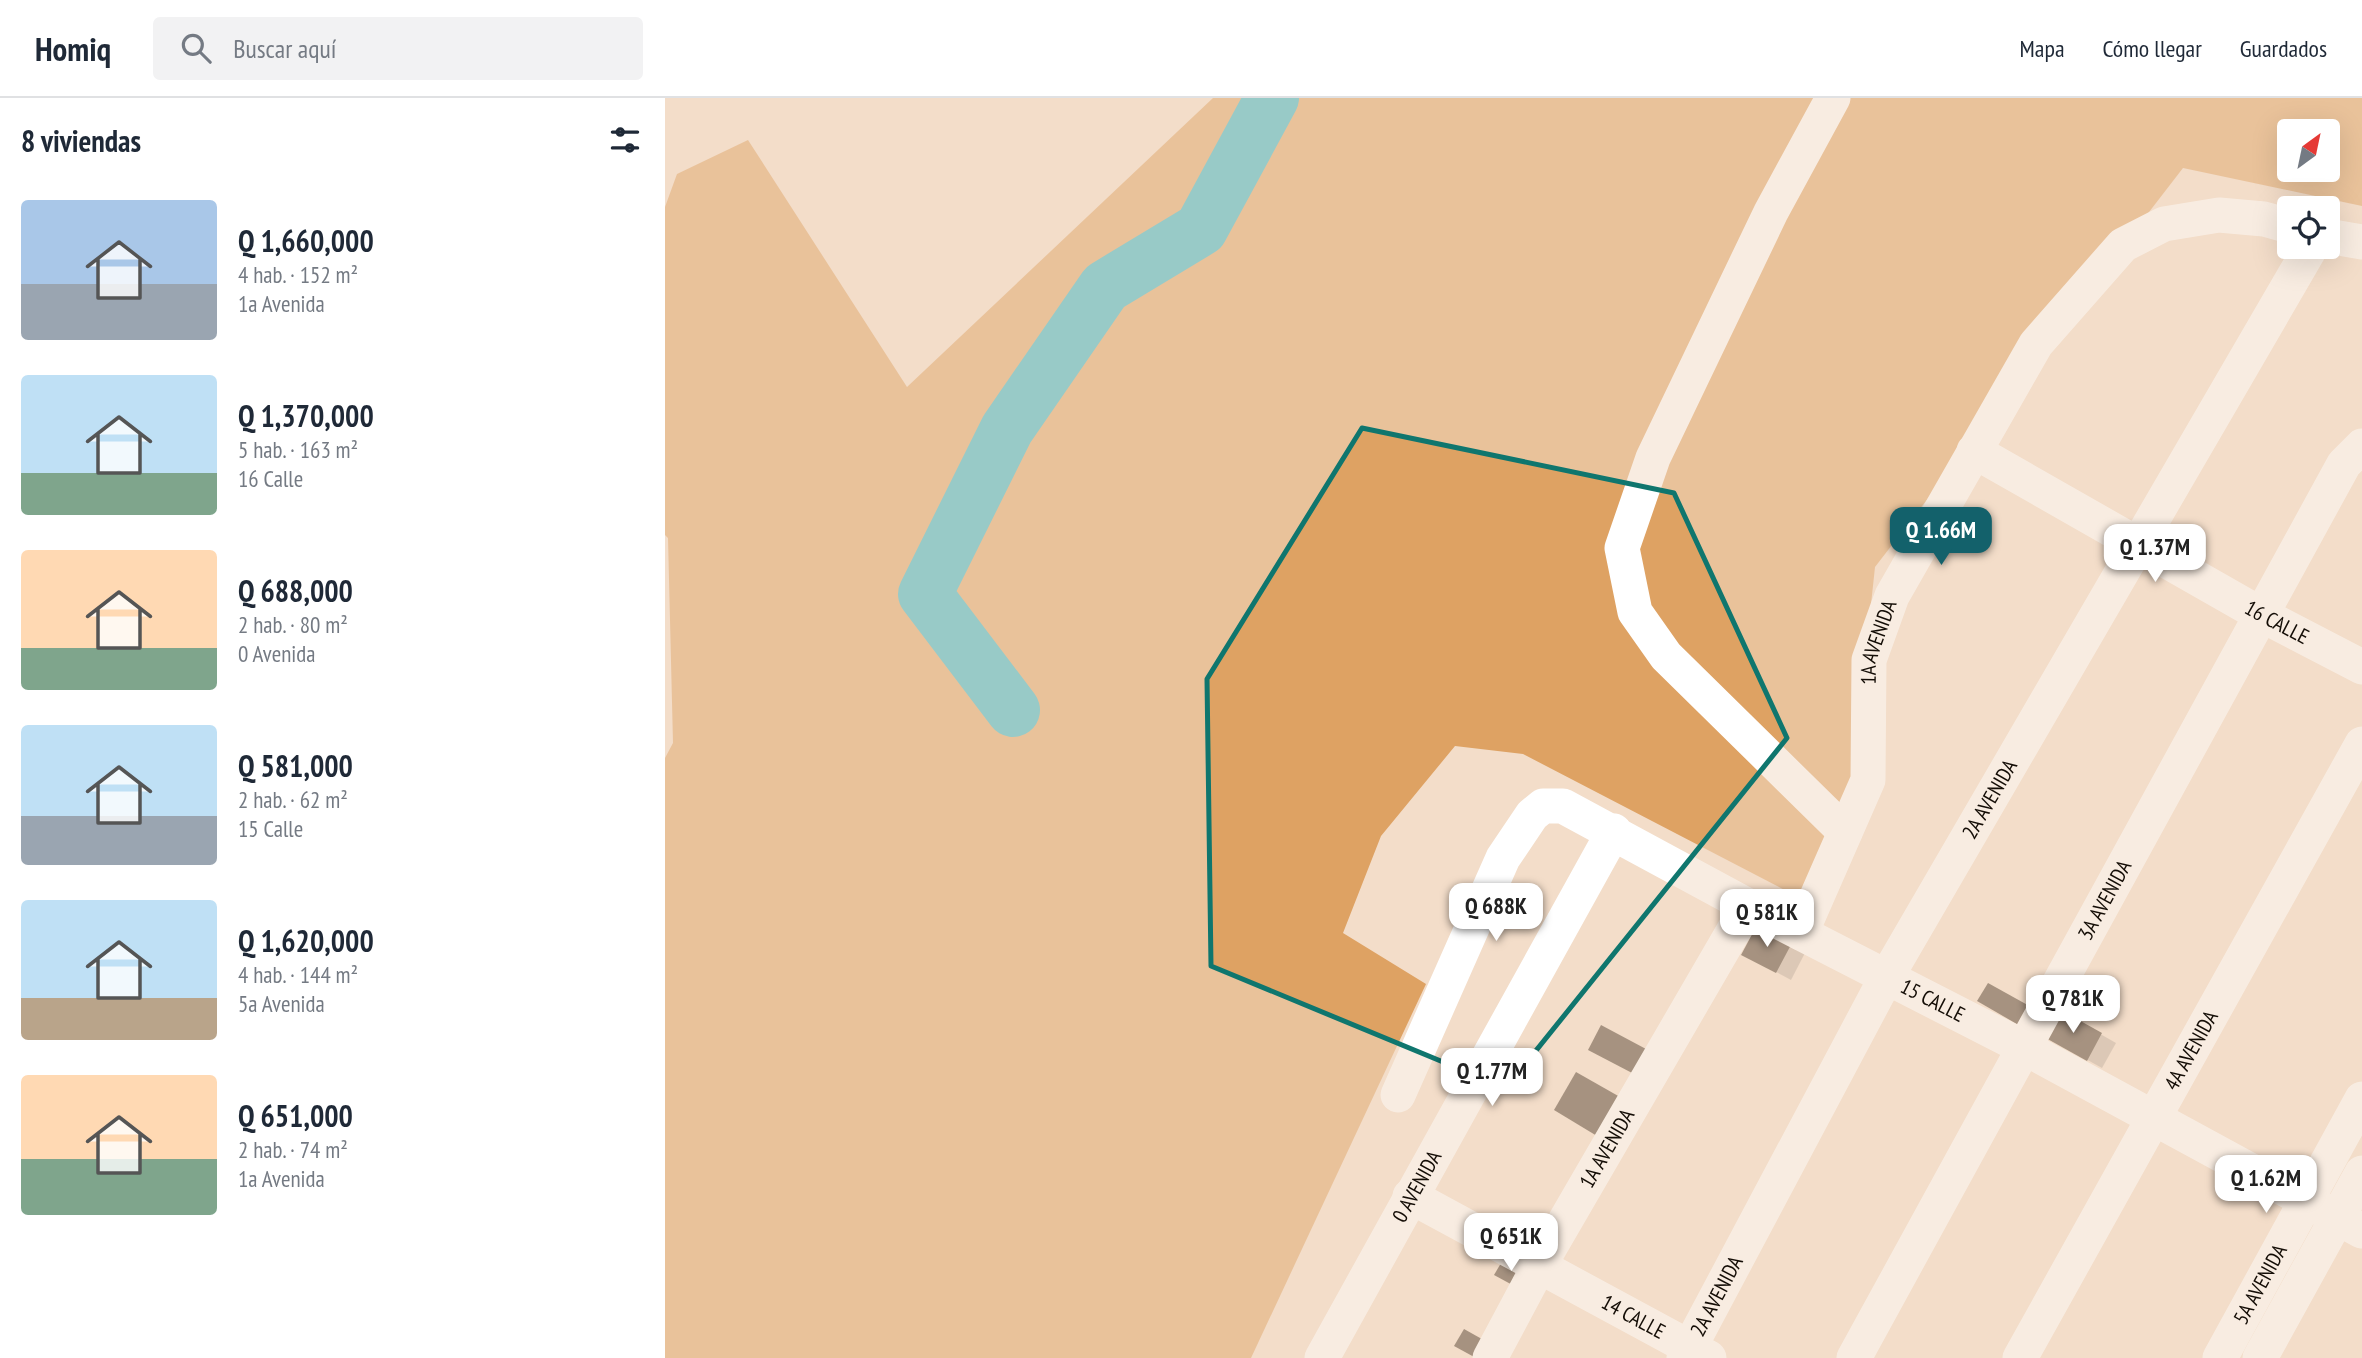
<!DOCTYPE html>
<html lang="es">
<meta charset="utf-8">
<style>
:root{--surface:#fff;--page:#f2f2f3;--text:#1f2937;--muted:#747a83;--line:#e0e1e3;--accent:#13616b}
body{margin:0;font-family:"PT Sans Narrow",sans-serif;background:var(--page);color:var(--text);height:100vh;display:flex;flex-direction:column;font-size:26px;white-space:nowrap}
*{box-sizing:border-box;margin:0}
p{font-size:23px;color:var(--muted)}
.icon{flex:none;width:38px;height:38px;fill:none;stroke:currentColor;stroke-width:2;stroke-linecap:round;stroke-linejoin:round}
.map{position:relative;flex:1;overflow:hidden}
.sheet{display:flex;flex-direction:column;background:var(--surface);width:665px}
.sheet>*{flex:none}
.needle{width:46px;rotate:33deg}
.buttons{position:absolute;left:1612px;top:21px;display:grid;gap:14px}
.buttons a{display:grid;place-items:center;width:63px;height:63px;border-radius:7px;background:var(--surface);box-shadow:0 7px 28px #0002;font-size:35px}
.price{position:absolute;translate:-50% -60px;padding:0 16px;border-radius:14px;background:#fff;color:#222;font-size:23px;line-height:46px;filter:drop-shadow(0 2px 4px #0008)}
.price::after{content:'';position:absolute;left:50%;top:42px;width:21px;height:16px;margin-left:-10px;background:inherit;clip-path:polygon(0 0,100% 0,50% 100%)}
.price.on{background:var(--accent);color:#fff}
ul{padding:0;list-style:none}
li{display:flex;align-items:center;gap:21px;height:175px;padding:0 21px}
li span{display:grid;place-items:center;flex:none;width:196px;height:140px;border-radius:7px;color:#555}
li>.icon{margin-inline-start:auto}
span .icon{width:84px;height:84px;fill:#fffc;stroke-width:1}
li b{font-size:30px}
h2{display:flex;justify-content:space-between;align-items:center;height:84px;padding:0 21px;font-size:30px}
header{display:flex;align-items:center;gap:42px;box-sizing:border-box;height:98px;padding:0 35px;background:var(--surface);border-bottom:2px solid var(--line)}
header strong{font-size:33px}
nav{display:flex;gap:38px;margin-inline-start:auto;font-size:24px}
.search{width:490px;height:63px;background:var(--page);display:flex;align-items:center;gap:18px;box-sizing:border-box;padding:0 24px;border-radius:7px;color:var(--muted);font-size:26px}
main{display:flex;flex:1;min-height:0}
.map>svg:first-child{display:block}
</style>
<header>
<strong>Homiq</strong>
<div class="search"><svg class="icon" aria-label="search" viewBox="0 0 24 24"><circle cx="10" cy="10" r="6"/><path d="M15 15l6 6"/></svg>Buscar aquí</div>
<nav><a>Mapa</a><a>Cómo llegar</a><a>Guardados</a></nav>
</header>
<main>
<section class="sheet">
<h2>8 viviendas<svg class="icon" aria-label="filters" viewBox="0 0 24 24"><path d="M4 7h16M4 17h16"/><circle cx="9" cy="7" r="2"/><circle cx="15" cy="17" r="2"/></svg></h2>
<ul>
<li><span style="background:linear-gradient(#a9c7e8 60%,#9aa5b1 0)"><svg class="icon" aria-label="home" viewBox="0 0 24 24"><path d="M3 11l9-7 9 7M6 9v11h12V9"/></svg></span><div><b>Q 1,660,000</b><p>4 hab. · 152 m²</p><p>1a Avenida</p></div></li>
<li><span style="background:linear-gradient(#bfe0f5 70%,#7fa58c 0)"><svg class="icon" aria-label="home" viewBox="0 0 24 24"><path d="M3 11l9-7 9 7M6 9v11h12V9"/></svg></span><div><b>Q 1,370,000</b><p>5 hab. · 163 m²</p><p>16 Calle</p></div></li>
<li><span style="background:linear-gradient(#ffd9b3 70%,#7fa58c 0)"><svg class="icon" aria-label="home" viewBox="0 0 24 24"><path d="M3 11l9-7 9 7M6 9v11h12V9"/></svg></span><div><b>Q 688,000</b><p>2 hab. · 80 m²</p><p>0 Avenida</p></div></li>
<li><span style="background:linear-gradient(#bfe0f5 65%,#9aa5b1 0)"><svg class="icon" aria-label="home" viewBox="0 0 24 24"><path d="M3 11l9-7 9 7M6 9v11h12V9"/></svg></span><div><b>Q 581,000</b><p>2 hab. · 62 m²</p><p>15 Calle</p></div></li>
<li><span style="background:linear-gradient(#bfe0f5 70%,#b9a48a 0)"><svg class="icon" aria-label="home" viewBox="0 0 24 24"><path d="M3 11l9-7 9 7M6 9v11h12V9"/></svg></span><div><b>Q 1,620,000</b><p>4 hab. · 144 m²</p><p>5a Avenida</p></div></li>
<li><span style="background:linear-gradient(#ffd9b3 60%,#7fa58c 0)"><svg class="icon" aria-label="home" viewBox="0 0 24 24"><path d="M3 11l9-7 9 7M6 9v11h12V9"/></svg></span><div><b>Q 651,000</b><p>2 hab. · 74 m²</p><p>1a Avenida</p></div></li>
</ul>
</section>
<div class="map">
<svg width="1697" height="1260" viewBox="0 0 1697 1260">
<rect width="100%" height="100%" fill="#f3ddc9"/>
<!-- green -->
<path fill="#dea263" fill-rule="evenodd" d="M 548,0 L 1697,0 L 1697,108 L 1518,70 L 1210,469 L 1187,684 L 1139,802 L 858,656 L 790,648 L 716,738 L 678,835 L 761,886 L 586,1260 L 0,1260 L 0,660 L 8,645 L 3,440 L 0,437 L 0,109 L 12,76 L 83,42 L 242,289 ZM 1624,33 L 1662,33 L 1662,72 L 1624,72 Z"/>
<!-- shadow -->
<g fill="#0003">
<polygon points="1092,831 1141,853 1126,882 1093,864"/>
<polygon points="1395,913 1451,945 1437,970 1381,939"/>
<polygon points="867,1133 886,1144 881,1153 862,1142"/>
</g>
<g fill="none" stroke-linecap="round" stroke-linejoin="round">
<!-- river -->
<polyline stroke="#2cb4c5" stroke-width="54" points="348,612 260,496 342,331 440,189 536,131 607,0"/>
</g>
<!-- building -->
<g fill="#4a3928">
<polygon points="1091,829 1128,843 1111,875 1076,857"/>
<polygon points="1323,885 1368,910 1357,929 1312,903"/>
<polygon points="1394,911 1437,935 1422,963 1379,939"/>
<polygon points="936,927 981,951 969,976 923,952"/>
<polygon points="911,974 955,999 932,1038 889,1012"/>
<polygon points="839,1160 862,1173 853,1190 829,1177"/>
<polygon points="799,1231 824,1245 811,1260 789,1248"/>
</g>
<g fill="none" stroke-linecap="round" stroke-linejoin="round">
<!-- minor -->
<g stroke="#fff" stroke-width="35">
<polyline points="1168,0 1106,114 988,360 957,450 970,514 1001,558 1180,734"/>
<polyline points="1662,138 1697,144"/>
<path id="s1" d="M 1309,353 L 1595,516 L 1697,569"/>
<path id="s2" d="M 1136,835 L 1203,682 L 1204,562 L 1227,498 L 1371,246 L 1458,147 L 1499,126 L 1554,117 L 1599,121 L 1624,128"/>
<path id="s3" d="M 733,997 L 838,760 L 867,717 L 878,708 L 898,708 L 1083,808 L 1360,950 L 1697,1133"/>
<path id="s4" d="M 745,1098 L 1044,1260"/>
<path id="s5" d="M 657,1260 L 949,733"/>
<path id="s6" d="M 825,1260 L 874,1168 L 1083,808"/>
<path id="s7" d="M 1019,1260 L 1221,880 L 1646,149"/>
<path id="s8" d="M 1189,1260 L 1679,366 L 1697,348"/>
<path id="s9" d="M 1355,1260 L 1697,646"/>
<path id="s10" d="M 1555,1260 L 1697,1001"/>
<polyline points="1595,1260 1697,1075"/>
</g>
</g>
<!-- marked area -->
<path d="M0 0H1697V1260H0ZM 697,330 L 1009,395 L 1122,640 L 841,990 L 546,868 L 542,581 Z" fill="#f3ddc9" fill-opacity=".55" fill-rule="evenodd"/>
<path fill="none" stroke="#0f766e" stroke-width="5" stroke-linejoin="round" d="M 697,330 L 1009,395 L 1122,640 L 841,990 L 546,868 L 542,581 Z"/>
<g text-anchor="middle" stroke-width="7" stroke-linejoin="round" paint-order="stroke">
<!-- street labels -->
<g font-size="21" fill="#140d06" stroke="#f3ddc9">
<text dy="7" stroke="none"><textPath href="#s1" startOffset="348">16 CALLE</textPath></text>
<text dy="7" stroke="none"><textPath href="#s2" startOffset="306">1A AVENIDA</textPath></text>
<text dy="7" stroke="none"><textPath href="#s7" startOffset="637">2A AVENIDA</textPath></text>
<text dy="7" stroke="none"><textPath href="#s8" startOffset="522">3A AVENIDA</textPath></text>
<text dy="7" stroke="none"><textPath href="#s3" startOffset="763">15 CALLE</textPath></text>
<text dy="7" stroke="none"><textPath href="#s9" startOffset="352">4A AVENIDA</textPath></text>
<text dy="7" stroke="none"><textPath href="#s6" startOffset="240">1A AVENIDA</textPath></text>
<text dy="7" stroke="none"><textPath href="#s5" startOffset="196">0 AVENIDA</textPath></text>
<text dy="7" stroke="none"><textPath href="#s10" startOffset="84">5A AVENIDA</textPath></text>
<text dy="7" stroke="none"><textPath href="#s7" startOffset="70">2A AVENIDA</textPath></text>
<text dy="7" stroke="none"><textPath href="#s4" startOffset="254">14 CALLE</textPath></text>
</g>
</g>
</svg>
<div class="buttons">
<a><svg class="needle" viewBox="-14 -14 28 28"><path d="M0-13l5 13h-10z" fill="#e53935"/><path d="M0 13l5-13h-10z" fill="#747a83"/></svg></a>
<a><svg class="icon" aria-label="locate" viewBox="0 0 24 24"><circle cx="12" cy="12" r="6"/><path d="M12 2v4M12 18v4M2 12h4M18 12h4"/></svg></a>
</div>
<b class="price on" style="left:1276px;top:469px">Q 1.66M</b>
<b class="price" style="left:1490px;top:486px">Q 1.37M</b>
<b class="price" style="left:831px;top:845px">Q 688K</b>
<b class="price" style="left:1102px;top:851px">Q 581K</b>
<b class="price" style="left:1408px;top:937px">Q 781K</b>
<b class="price" style="left:827px;top:1010px">Q 1.77M</b>
<b class="price" style="left:1601px;top:1117px">Q 1.62M</b>
<b class="price" style="left:846px;top:1175px">Q 651K</b>
</div>
</main>
